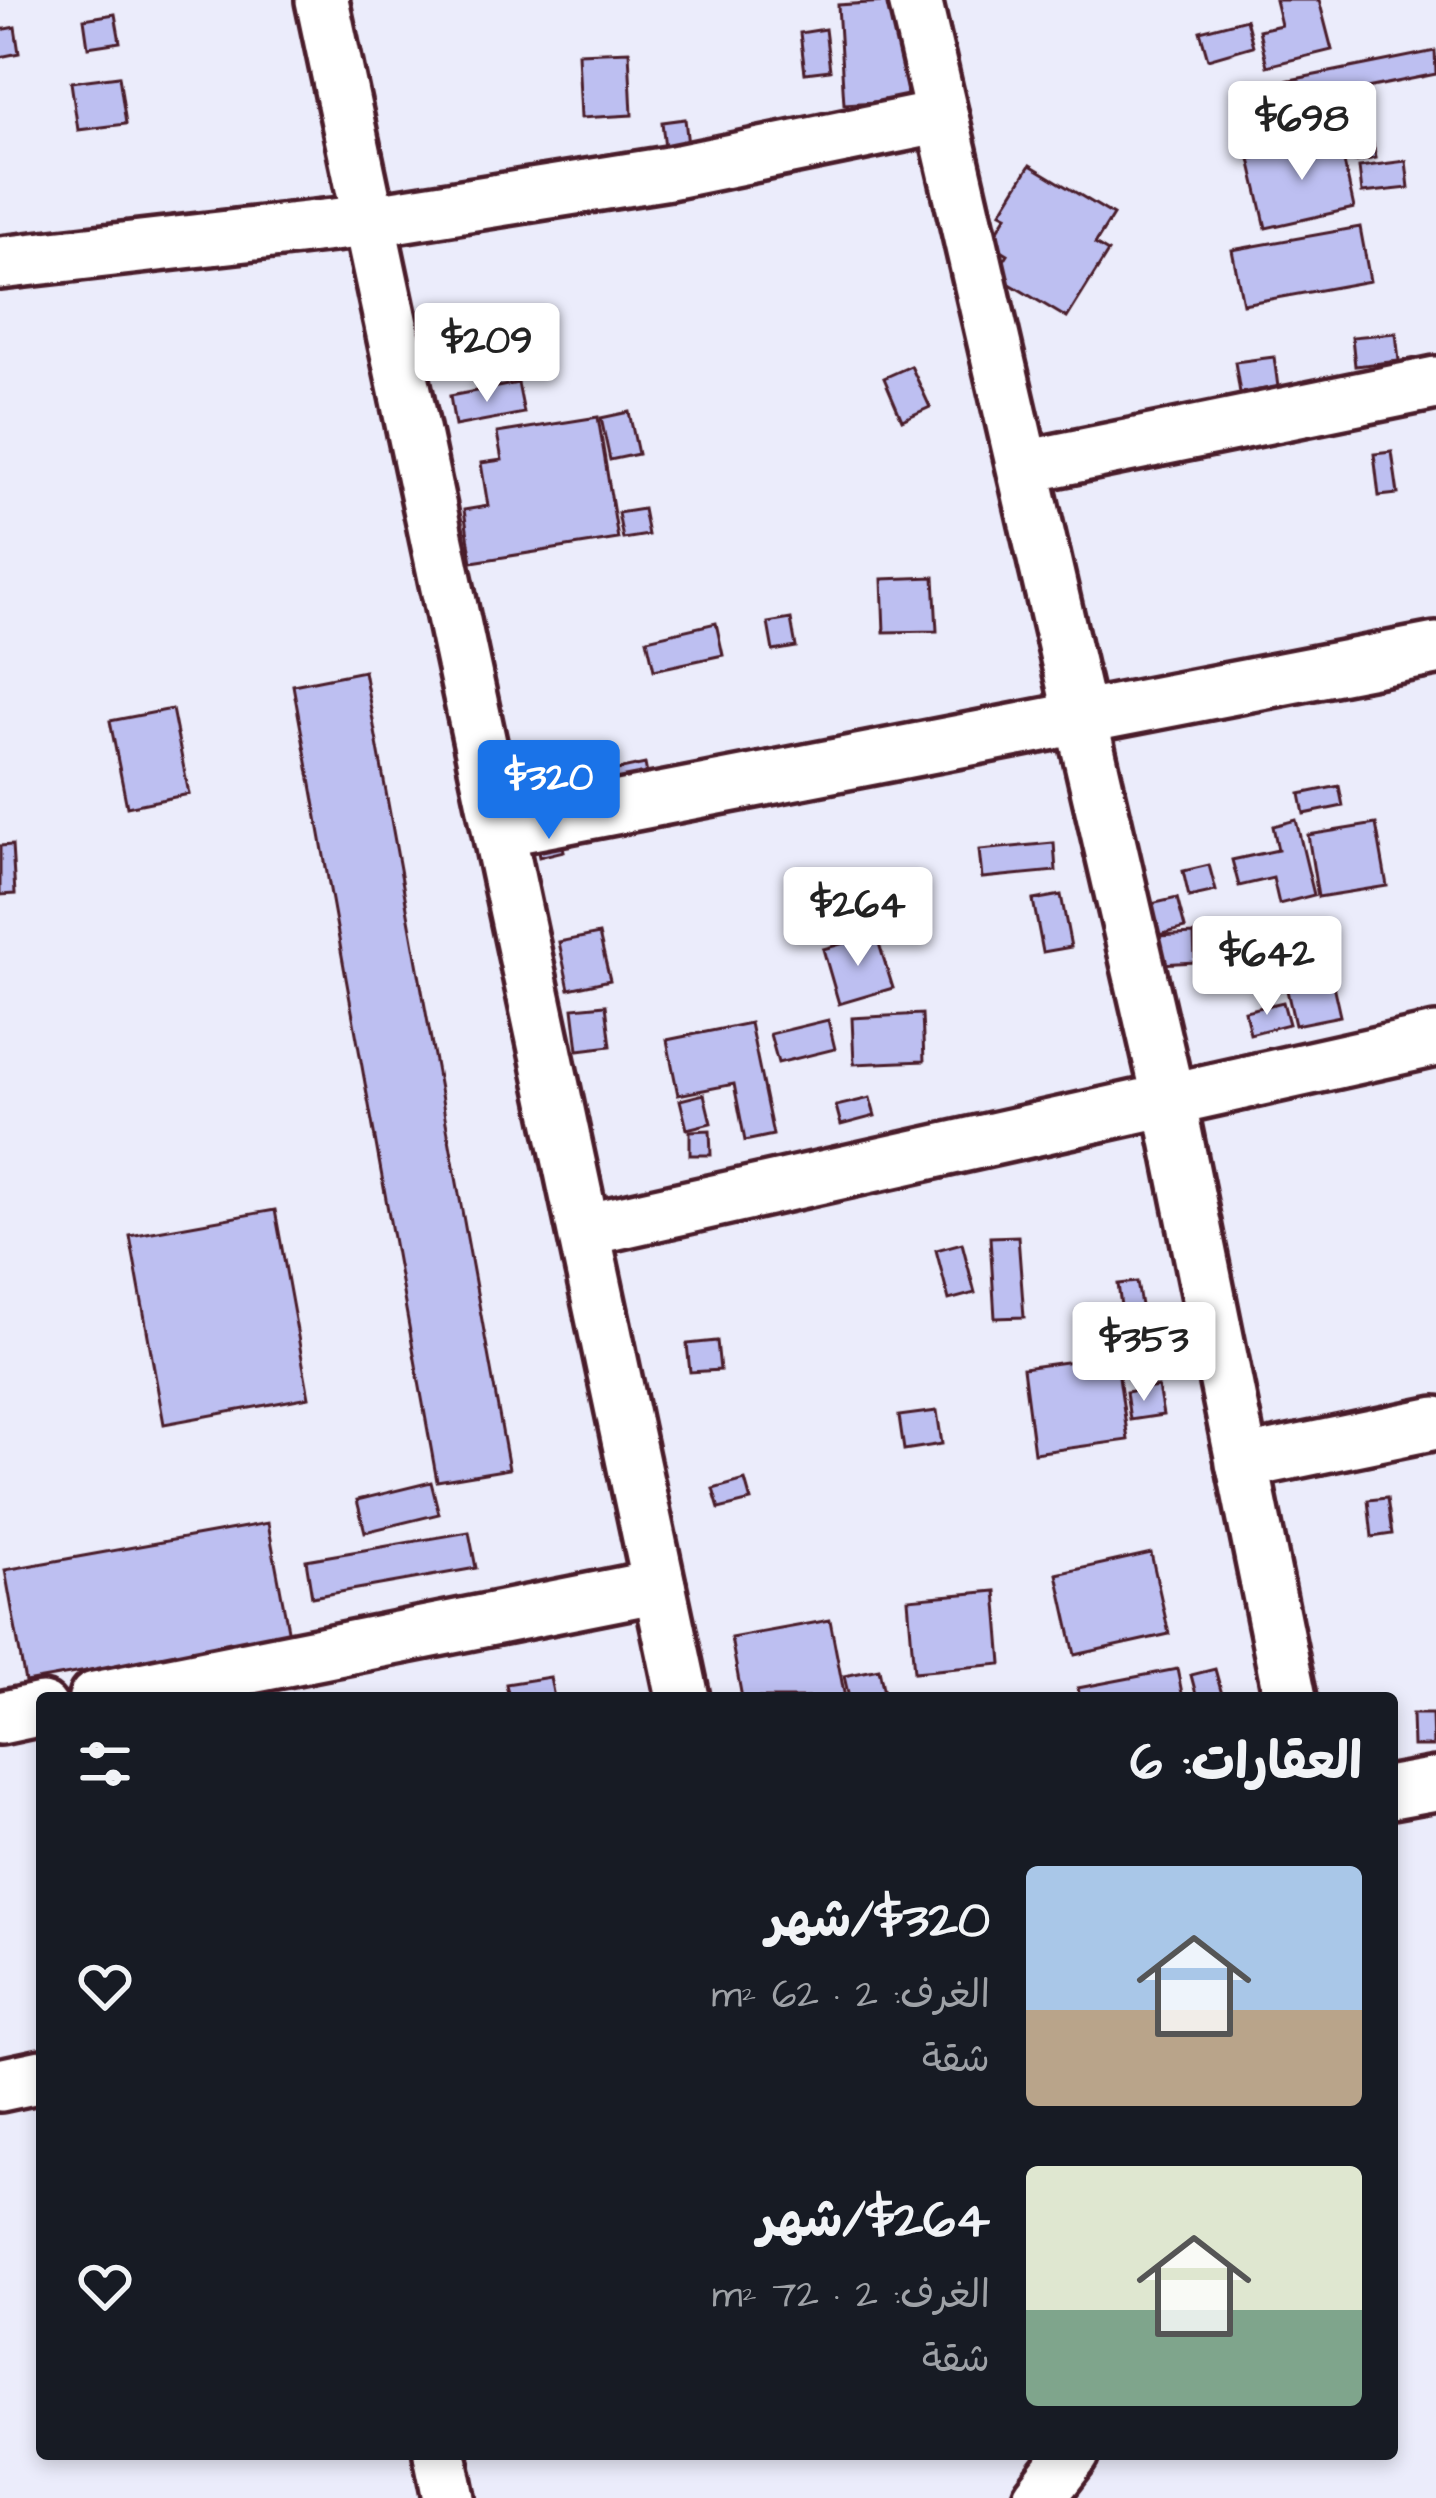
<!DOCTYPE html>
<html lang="ar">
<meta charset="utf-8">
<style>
:root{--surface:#171b24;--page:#242831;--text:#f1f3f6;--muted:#9ea1a6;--accent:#1a73e8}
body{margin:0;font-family:"Architects Daughter","Playpen Sans Arabic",sans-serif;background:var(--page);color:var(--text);direction:rtl;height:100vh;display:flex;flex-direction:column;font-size:45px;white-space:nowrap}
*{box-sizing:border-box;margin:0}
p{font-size:39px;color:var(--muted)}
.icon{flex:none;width:66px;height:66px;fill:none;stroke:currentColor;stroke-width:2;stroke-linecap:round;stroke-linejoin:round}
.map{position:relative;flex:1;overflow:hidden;direction:ltr}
.panel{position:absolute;left:36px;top:1692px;width:1362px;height:768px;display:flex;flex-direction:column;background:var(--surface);border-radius:12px;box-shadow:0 6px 18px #0003;direction:rtl}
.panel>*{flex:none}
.price{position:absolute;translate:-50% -102px;padding:0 27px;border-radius:12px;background:#fff;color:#222;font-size:39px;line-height:78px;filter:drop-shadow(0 3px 6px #0008)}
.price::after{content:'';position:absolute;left:50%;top:72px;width:36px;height:27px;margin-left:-18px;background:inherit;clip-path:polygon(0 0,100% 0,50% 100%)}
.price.active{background:var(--accent);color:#fff}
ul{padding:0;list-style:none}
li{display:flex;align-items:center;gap:36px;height:300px;padding:0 36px}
li span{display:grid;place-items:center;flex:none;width:336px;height:240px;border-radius:12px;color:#555}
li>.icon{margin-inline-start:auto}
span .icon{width:144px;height:144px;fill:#fffc;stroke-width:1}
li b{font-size:51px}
h2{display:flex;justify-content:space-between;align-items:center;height:144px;padding:0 36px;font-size:51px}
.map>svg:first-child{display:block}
</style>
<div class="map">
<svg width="1436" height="2498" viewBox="0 0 1436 2498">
<rect width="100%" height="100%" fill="#ebecfb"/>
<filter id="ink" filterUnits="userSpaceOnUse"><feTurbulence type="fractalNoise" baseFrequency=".00833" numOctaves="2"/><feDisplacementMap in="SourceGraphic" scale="24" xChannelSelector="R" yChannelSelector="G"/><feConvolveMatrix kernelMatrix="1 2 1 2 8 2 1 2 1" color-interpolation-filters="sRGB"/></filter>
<g filter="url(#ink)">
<!-- building -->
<g fill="#bdbff1" stroke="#4a1f2b" stroke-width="3">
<polygon points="1275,0 1319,0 1332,50 1267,66 1259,30 1281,25"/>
<polygon points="902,1 907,100 844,104 838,5"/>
<polygon points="115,14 120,42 88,47 84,19"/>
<polygon points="1246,19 1253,46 1208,59 1200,31"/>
<polygon points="15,27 19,53 0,57 0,30"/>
<polygon points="825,29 830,70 805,73 800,33"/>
<polygon points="629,51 632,115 581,118 578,53"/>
<polygon points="1435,51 1436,74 1362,89 1376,158 1355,162 1348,128 1278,148 1270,111 1251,115 1245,89"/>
<polygon points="119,76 126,124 78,130 71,82"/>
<polygon points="685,119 689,154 666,157 662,122"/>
<polygon points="1339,139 1354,208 1266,228 1250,159"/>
<polygon points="1406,161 1409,188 1362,193 1359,167"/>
<polygon points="1030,165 1113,215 1095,244 1108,252 1067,318 995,275 1008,254 990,243 1007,215 1001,212"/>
<polygon points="1360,227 1370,281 1243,304 1232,250"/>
<polygon points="1396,333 1399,361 1355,366 1352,337"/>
<polygon points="1274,357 1278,387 1240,393 1235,362"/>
<polygon points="911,366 930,407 902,420 884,378"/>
<polygon points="518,383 524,413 455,426 450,396"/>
<polygon points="629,412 638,454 610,460 601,418"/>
<polygon points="598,417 618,539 472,562 464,510 488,506 481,463 502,460 497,433"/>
<polygon points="1392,452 1398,494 1379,496 1374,454"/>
<polygon points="643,509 648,535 623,539 618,513"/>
<polygon points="934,577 937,631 884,632 882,579"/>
<polygon points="791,619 796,647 773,651 768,623"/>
<polygon points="716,623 723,655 654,670 647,639"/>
<polygon points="364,671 509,1469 437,1481 293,685"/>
<polygon points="172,709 189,794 127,807 110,721"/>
<polygon points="645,764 652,800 530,815 524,790"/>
<polygon points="1339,786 1343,806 1304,814 1300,794"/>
<polygon points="1296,820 1314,895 1279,904 1273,878 1239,886 1232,860 1278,850 1273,826"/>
<polygon points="1376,824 1387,886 1318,897 1308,835"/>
<polygon points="559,827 564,851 539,857 534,833"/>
<polygon points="1054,843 1056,871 982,878 979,850"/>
<polygon points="12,845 15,894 0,895 0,846"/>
<polygon points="1209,865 1216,891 1189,897 1183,871"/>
<polygon points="889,876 894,905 873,909 867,880"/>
<polygon points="1061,895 1071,947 1043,952 1033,900"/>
<polygon points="1177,898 1185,928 1159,935 1151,904"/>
<polygon points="599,934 610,980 569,989 559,942"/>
<polygon points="876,934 893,988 839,1004 823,949"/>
<polygon points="1194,934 1195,962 1160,964 1159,936"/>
<polygon points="1331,976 1340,1016 1295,1025 1286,986"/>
<polygon points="1283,1002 1289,1024 1250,1034 1245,1011"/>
<polygon points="606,1005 611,1046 578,1050 573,1008"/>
<polygon points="922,1014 924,1061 854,1064 852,1018"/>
<polygon points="828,1020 835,1049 778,1063 770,1034"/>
<polygon points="750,1023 773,1135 745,1141 734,1084 678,1095 667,1040"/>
<polygon points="704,1094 711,1123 687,1129 680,1100"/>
<polygon points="870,1098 875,1116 841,1125 836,1106"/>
<polygon points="710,1130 711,1155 690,1155 690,1131"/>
<polygon points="275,1210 309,1397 164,1424 130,1236"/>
<polygon points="1018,1236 1024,1317 995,1318 990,1237"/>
<polygon points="962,1243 975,1293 949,1300 936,1250"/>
<polygon points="1137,1282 1143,1317 1123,1321 1118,1284"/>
<polygon points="717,1341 720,1370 690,1372 687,1344"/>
<polygon points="1116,1355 1128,1440 1034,1453 1023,1368"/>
<polygon points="1158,1387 1163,1415 1130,1420 1126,1392"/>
<polygon points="937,1411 942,1444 904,1450 899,1416"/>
<polygon points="745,1480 751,1501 719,1509 713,1489"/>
<polygon points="431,1482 439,1514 365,1532 357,1500"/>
<polygon points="1387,1498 1392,1534 1372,1537 1368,1500"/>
<polygon points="268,1523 289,1635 25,1682 5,1570"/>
<polygon points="469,1532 476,1568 312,1597 306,1560"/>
<polygon points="1151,1553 1169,1634 1075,1655 1057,1574"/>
<polygon points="996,1591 1002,1664 914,1672 908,1599"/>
<polygon points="830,1620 845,1698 742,1698 731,1638"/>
<polygon points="879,1669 885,1698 849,1698 844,1676"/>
<polygon points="1177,1669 1183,1698 1080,1698 1078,1688"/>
<polygon points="1215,1669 1223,1698 1197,1698 1191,1675"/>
<polygon points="550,1677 554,1698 509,1698 506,1684"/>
<polygon points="1412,1714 1432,1714 1433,1746 1413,1746"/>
</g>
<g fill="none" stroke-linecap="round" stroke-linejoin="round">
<defs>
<g id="minor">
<polyline points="322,0 683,1698"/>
<polyline points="915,0 1169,1100 1290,1698"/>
<polyline points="0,263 368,221 669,173 942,117"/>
<polyline points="1024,467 1436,383"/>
<polyline points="501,830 1436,649"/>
<polyline points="585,1230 1436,1040"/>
<polyline points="1242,1463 1436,1423"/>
<polyline points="95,1698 659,1586"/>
<polyline points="0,1718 42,1709"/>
<polyline points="1392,1792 1436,1784"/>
<polyline points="0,2085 42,2076"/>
<polyline points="440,2454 449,2498"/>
<polyline points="1039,2498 1073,2454"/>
</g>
</defs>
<!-- minor casing -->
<use href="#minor" stroke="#4a1f2b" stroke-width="60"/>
<!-- minor -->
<use href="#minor" stroke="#fff" stroke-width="51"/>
</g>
</g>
</svg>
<b class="price" style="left:1302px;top:183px">$698</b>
<b class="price" style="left:487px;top:405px">$209</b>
<b class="price active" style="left:549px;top:842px">$320</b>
<b class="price" style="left:858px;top:969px">$264</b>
<b class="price" style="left:1267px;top:1018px">$642</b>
<b class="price" style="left:1144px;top:1404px">$353</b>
<section class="panel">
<h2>العقارات: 6<svg class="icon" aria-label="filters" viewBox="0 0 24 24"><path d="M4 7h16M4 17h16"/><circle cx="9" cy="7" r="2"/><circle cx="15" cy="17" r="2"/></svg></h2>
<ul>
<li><span style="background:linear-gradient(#a9c7e8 60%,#b9a48a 0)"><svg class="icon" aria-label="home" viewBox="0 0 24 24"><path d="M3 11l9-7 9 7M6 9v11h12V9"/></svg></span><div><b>$320/شهر</b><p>الغرف: 2 · 62 m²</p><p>شقة</p></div><svg class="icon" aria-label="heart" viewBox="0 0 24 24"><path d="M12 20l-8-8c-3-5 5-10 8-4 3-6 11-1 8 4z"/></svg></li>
<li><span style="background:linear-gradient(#dfe7d0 60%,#7fa58c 0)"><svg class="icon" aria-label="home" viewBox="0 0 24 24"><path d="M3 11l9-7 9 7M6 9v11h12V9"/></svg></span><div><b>$264/شهر</b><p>الغرف: 2 · 72 m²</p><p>شقة</p></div><svg class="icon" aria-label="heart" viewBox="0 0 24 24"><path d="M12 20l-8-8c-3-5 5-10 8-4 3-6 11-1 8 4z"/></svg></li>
</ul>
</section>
</div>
